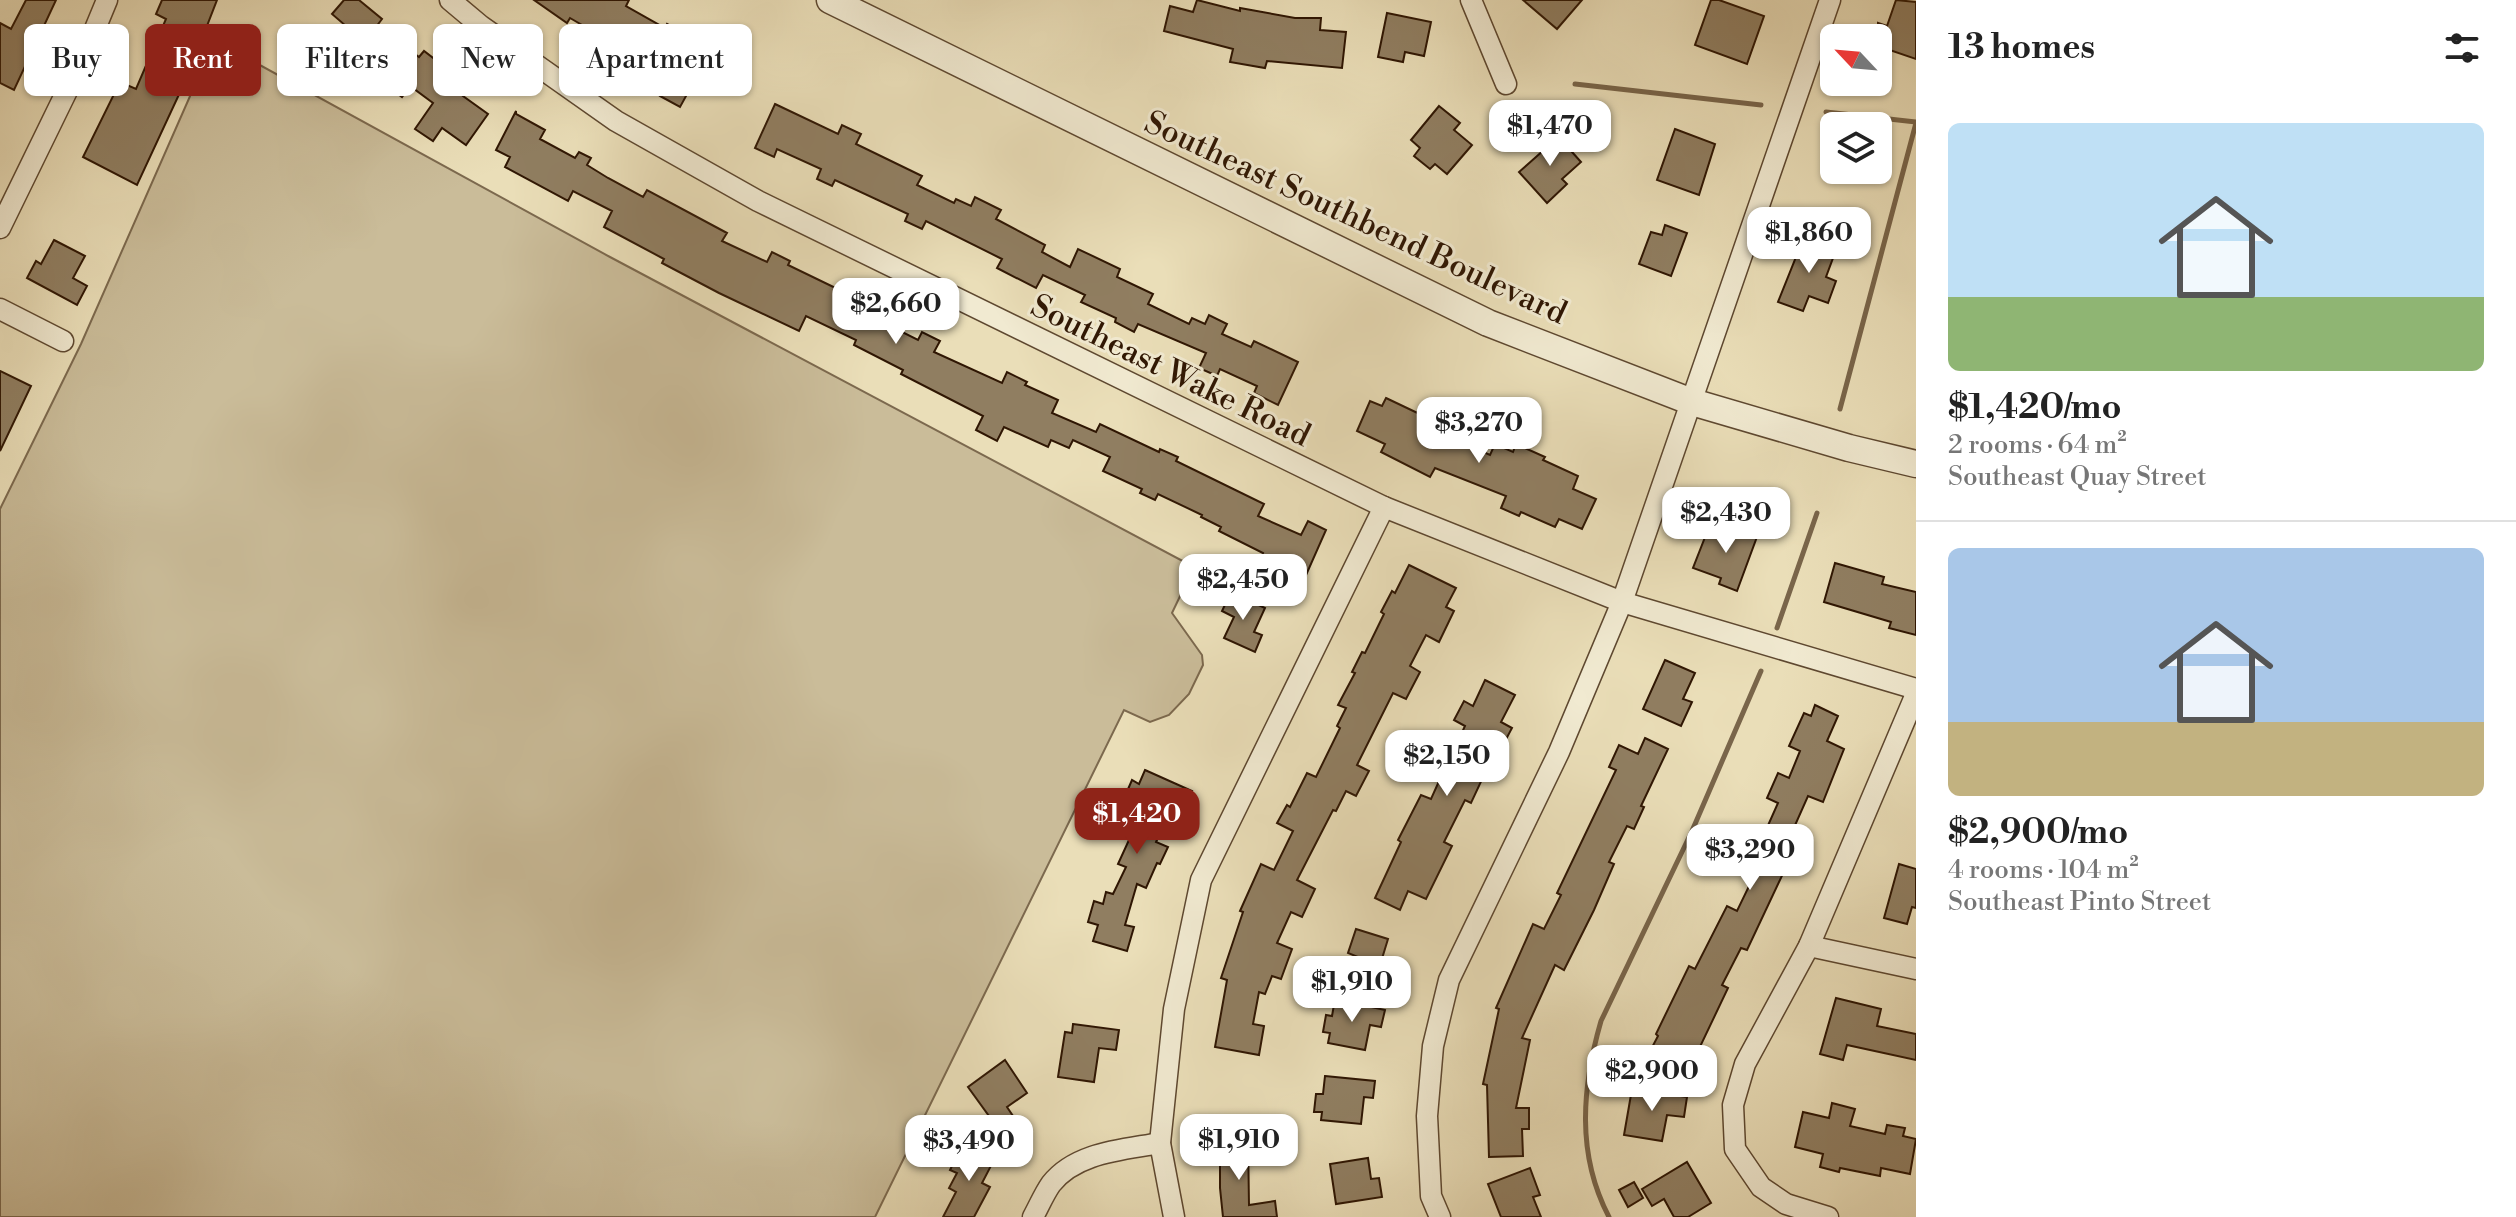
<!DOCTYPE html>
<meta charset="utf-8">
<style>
:root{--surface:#fff;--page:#f2f2f2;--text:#222;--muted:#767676;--line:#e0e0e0;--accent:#8f2418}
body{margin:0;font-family:"Libre Bodoni",serif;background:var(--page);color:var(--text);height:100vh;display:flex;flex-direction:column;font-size:30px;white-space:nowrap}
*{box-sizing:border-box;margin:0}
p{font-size:26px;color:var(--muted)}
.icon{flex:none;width:44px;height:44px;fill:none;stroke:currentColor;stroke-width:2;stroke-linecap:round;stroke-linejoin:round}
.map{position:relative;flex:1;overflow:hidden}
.details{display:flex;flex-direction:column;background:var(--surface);width:600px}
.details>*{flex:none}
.banner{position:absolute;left:24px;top:24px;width:760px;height:72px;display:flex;gap:16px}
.needle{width:52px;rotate:296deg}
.buttons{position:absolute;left:1820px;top:24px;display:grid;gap:16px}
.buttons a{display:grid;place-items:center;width:72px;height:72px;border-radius:12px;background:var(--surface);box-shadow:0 2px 6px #0004;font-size:40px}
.price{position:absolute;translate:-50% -68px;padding:0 18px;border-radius:16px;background:#fff;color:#222;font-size:26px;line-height:52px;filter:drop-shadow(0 2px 4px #0008)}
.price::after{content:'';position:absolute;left:50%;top:48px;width:24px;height:18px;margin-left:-12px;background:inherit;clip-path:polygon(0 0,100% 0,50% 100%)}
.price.current{background:var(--accent);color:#fff}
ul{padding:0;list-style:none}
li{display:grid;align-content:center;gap:16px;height:424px;padding:0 32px}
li+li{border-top:2px solid var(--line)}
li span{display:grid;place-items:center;height:248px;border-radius:12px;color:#555}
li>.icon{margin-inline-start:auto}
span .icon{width:144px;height:144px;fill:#fffc;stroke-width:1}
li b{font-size:34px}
h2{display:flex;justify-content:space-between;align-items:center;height:96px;padding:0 32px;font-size:34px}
.tag{padding:0 28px;border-radius:12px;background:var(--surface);box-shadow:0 2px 6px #0004;font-size:28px;line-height:72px}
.tag.current{background:var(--accent);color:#fff}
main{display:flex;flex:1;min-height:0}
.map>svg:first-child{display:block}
</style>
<main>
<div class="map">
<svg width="1916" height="1217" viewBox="0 0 1916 1217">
<rect width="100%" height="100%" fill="#eadeb8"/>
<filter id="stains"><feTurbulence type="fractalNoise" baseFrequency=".0025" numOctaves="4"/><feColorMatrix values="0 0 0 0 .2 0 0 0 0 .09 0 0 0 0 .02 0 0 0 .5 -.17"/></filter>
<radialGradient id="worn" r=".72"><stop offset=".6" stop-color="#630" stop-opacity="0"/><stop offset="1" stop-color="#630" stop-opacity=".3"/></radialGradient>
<!-- green -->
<polygon fill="#cabc99" stroke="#7c694e" stroke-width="2" points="209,53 258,64 610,257 1194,567 1172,613 1202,655 1203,665 1189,694 1169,715 1150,722 1124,710 875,1217 0,1217 0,509 81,344"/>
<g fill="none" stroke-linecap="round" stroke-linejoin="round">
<!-- stream -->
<g stroke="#79654a" stroke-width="5">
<polyline points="1575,84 1761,105"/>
<polyline points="1826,112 1916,122"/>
<polyline points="1840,409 1916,123"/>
<polyline points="1777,628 1817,513"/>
<path d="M 1609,1217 C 1576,1154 1582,1087 1601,1021 L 1692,831 L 1761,671"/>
</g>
</g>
<!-- building -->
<g fill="#907e61" stroke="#2f1603" stroke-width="2">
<polygon points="26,0 56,0 14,90 0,83 0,23 11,29"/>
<polygon points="162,0 217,0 198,49 191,46 174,85 182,88 137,185 83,157 120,82 136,89 166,19 156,14"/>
<polygon points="344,0 359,0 382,19 376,27 404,49 406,47 419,57 424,51 454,74 458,67 475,79 463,96 488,114 466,145 442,128 433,141 415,129 433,103 410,86 402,97 386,85 395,73 340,33 346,26 332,14"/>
<polygon points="534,0 629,0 626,6 665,28 667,24 712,49 680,107 660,96 669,79 596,41 599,35 570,18 567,23"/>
<polygon points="1197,0 1240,11 1240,8 1295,18 1321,18 1320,30 1346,32 1342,68 1267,61 1265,68 1230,62 1233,49 1164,31 1170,6 1193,12"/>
<polygon points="1523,0 1582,0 1557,29"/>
<polygon points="1711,0 1719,0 1764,16 1747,64 1695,45"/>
<polygon points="1896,0 1916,2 1916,59 1878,46 1878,23 1887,26"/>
<polygon points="1387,13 1431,22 1424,56 1405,52 1403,62 1378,57"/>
<polygon points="775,104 838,134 842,125 861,134 856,144 922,176 917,185 954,203 956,199 971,206 975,197 1001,210 996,219 1045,245 1042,252 1070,267 1078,249 1120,269 1117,277 1153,294 1148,304 1189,324 1192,318 1205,324 1209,315 1227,324 1222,334 1251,347 1254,341 1298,362 1278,405 1254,393 1257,386 1220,369 1217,376 1199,368 1206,353 1138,324 1134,332 1115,322 1116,318 1081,302 1085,295 1043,275 1036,288 997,268 1002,259 926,221 922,229 905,221 908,214 835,180 832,186 817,179 821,169 777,149 774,157 755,148"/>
<polygon points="1439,106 1460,123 1454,130 1472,145 1447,174 1435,164 1430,169 1414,156 1420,148 1411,140"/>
<polygon points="516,111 516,114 545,130 540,139 575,158 579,152 591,158 587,165 608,178 643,197 647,190 727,233 722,241 767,262 772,252 790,261 788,265 881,310 876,319 918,340 922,332 940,341 934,352 1002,383 1007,372 1027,382 1025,385 1058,400 1052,413 1096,432 1100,424 1159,452 1160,449 1178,457 1176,461 1264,504 1258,516 1301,535 1308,521 1326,530 1299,591 1276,581 1282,568 1261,558 1263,553 1219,531 1221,527 1201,517 1202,515 1158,494 1155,500 1140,493 1142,489 1103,471 1110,457 1073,440 1069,448 1051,440 1048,447 1004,427 997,441 976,430 983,416 901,374 903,370 854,345 856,340 806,316 799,331 719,293 662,263 664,259 604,227 612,211 573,191 568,201 505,167 510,157 496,150"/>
<polygon points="1675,129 1715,144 1699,195 1657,180"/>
<polygon points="1555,133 1581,162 1562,179 1567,184 1547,203 1519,172 1545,149 1541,145"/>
<polygon points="1665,225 1687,233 1671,276 1639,264 1651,232 1662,235"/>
<polygon points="1799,236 1836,250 1826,277 1836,281 1828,303 1809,296 1803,311 1778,302 1798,252 1793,250"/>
<polygon points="54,240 85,256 73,278 87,286 77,305 27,278 36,261 41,264"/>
<polygon points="0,371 31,386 0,451"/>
<polygon points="1386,398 1468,437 1465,444 1490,455 1495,444 1513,452 1516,444 1545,457 1543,460 1578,476 1573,489 1596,499 1582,529 1559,519 1555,527 1521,512 1519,516 1501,508 1506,496 1435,468 1430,477 1381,452 1385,444 1357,431 1370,401 1382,406"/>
<polygon points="1736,525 1758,534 1737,591 1719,584 1721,578 1693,568 1709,527 1732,536"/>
<polygon points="1835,563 1884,577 1882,584 1916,592 1916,635 1889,628 1891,622 1824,602"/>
<polygon points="1409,565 1456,588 1446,607 1454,611 1439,642 1426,635 1410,666 1420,672 1406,699 1393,693 1357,765 1369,771 1356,796 1346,791 1336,811 1333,810 1297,880 1315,889 1302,917 1291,912 1277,943 1292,949 1281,979 1272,976 1265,994 1259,992 1253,1024 1264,1026 1259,1055 1215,1047 1227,980 1221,978 1243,912 1240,911 1261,864 1274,870 1293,831 1277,823 1287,805 1290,807 1307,773 1316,777 1340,728 1337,726 1346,708 1338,705 1355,673 1352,672 1362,652 1365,653 1384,614 1381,612 1392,591 1395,593"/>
<polygon points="1231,592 1265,608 1254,632 1262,635 1255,652 1224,638 1234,617 1222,611"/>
<polygon points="1665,660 1695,673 1683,699 1692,702 1681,726 1643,709"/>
<polygon points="1485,680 1515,695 1501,722 1512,728 1503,745 1499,743 1471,803 1465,800 1444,842 1452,846 1426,899 1408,891 1400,910 1375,898 1401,842 1398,840 1421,795 1431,799 1445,768 1438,765 1446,749 1453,752 1465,726 1454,720 1464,701 1473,706"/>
<polygon points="1815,705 1838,716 1827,741 1844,749 1823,802 1808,796 1788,841 1803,848 1793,868 1787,865 1747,950 1741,948 1722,985 1728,988 1698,1051 1692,1048 1679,1073 1647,1057 1658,1036 1656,1034 1689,966 1695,969 1727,906 1737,911 1752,880 1734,871 1746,845 1751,847 1760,828 1766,830 1778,803 1767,798 1778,773 1789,778 1800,751 1789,746 1804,713 1811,716"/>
<polygon points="1645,738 1668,749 1641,806 1644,807 1634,829 1627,826 1609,862 1614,864 1594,910 1564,970 1555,965 1522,1038 1530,1040 1516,1108 1529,1108 1529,1129 1522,1129 1523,1156 1489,1157 1487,1085 1483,1084 1499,1009 1496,1008 1533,924 1544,929 1561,895 1557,893 1616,770 1609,767 1619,745 1638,754"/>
<polygon points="1145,770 1192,791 1184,808 1174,803 1156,842 1168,847 1160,864 1157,863 1146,888 1137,884 1125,925 1134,927 1127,951 1093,941 1098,925 1088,922 1094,901 1103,904 1106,892 1113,894 1126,867 1118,864 1140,816 1127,810 1132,800 1125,796 1132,780 1139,784"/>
<polygon points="1899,864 1916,869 1916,908 1912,907 1907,924 1884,918"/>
<polygon points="1356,929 1388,939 1381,962 1389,965 1384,982 1353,972 1358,957 1348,953"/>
<polygon points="1836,998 1881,1009 1877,1026 1916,1034 1916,1060 1847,1045 1843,1060 1820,1054"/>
<polygon points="1335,999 1385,1010 1381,1027 1370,1025 1365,1050 1328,1043 1330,1033 1323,1032 1326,1015 1332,1016"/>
<polygon points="1073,1024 1119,1030 1116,1050 1099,1048 1094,1082 1058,1077 1065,1032 1072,1033"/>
<polygon points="1005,1060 1027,1093 1007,1107 1013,1116 997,1127 968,1087"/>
<polygon points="1325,1076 1375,1081 1373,1098 1364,1097 1361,1124 1321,1120 1322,1112 1314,1112 1316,1094 1323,1094"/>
<polygon points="1632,1089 1687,1097 1684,1117 1667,1115 1662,1141 1624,1135"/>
<polygon points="1832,1103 1855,1109 1850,1126 1885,1134 1887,1125 1905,1128 1903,1136 1916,1139 1910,1174 1881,1168 1880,1176 1840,1168 1839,1172 1820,1167 1823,1154 1795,1147 1803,1112 1829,1118"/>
<polygon points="1220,1138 1248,1138 1249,1205 1275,1201 1277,1217 1223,1217 1220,1188"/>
<polygon points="971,1145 995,1158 982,1183 990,1187 974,1217 943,1217 956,1192 949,1188 957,1173 950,1170 958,1154 965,1157"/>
<polygon points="1368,1158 1371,1179 1379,1178 1382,1197 1336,1204 1330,1164"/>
<polygon points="1687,1162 1711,1203 1688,1217 1674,1217 1664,1199 1652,1206 1642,1189"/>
<polygon points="1530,1168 1540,1195 1533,1197 1541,1217 1501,1217 1488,1184"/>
<polygon points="1634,1182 1643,1198 1628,1207 1619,1190"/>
</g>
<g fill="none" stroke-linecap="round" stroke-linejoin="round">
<defs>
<g id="minor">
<polyline points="450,0 481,26 616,121 758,201 1384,507 1622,602 1916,689"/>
<polyline points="1471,0 1506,84"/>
<polyline points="0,228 83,58 107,0"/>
<polyline points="0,309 63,341"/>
<polyline points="1809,946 1916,969"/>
<path d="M 1033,1217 C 1039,1206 1044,1194 1051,1184 C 1076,1152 1123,1150 1160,1143"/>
<polyline points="1174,1217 1160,1143 1174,1009 1201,880 1384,507"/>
<polyline points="1440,1217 1431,1196 1427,1116 1433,1046 1449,980 1559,752 1622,602 1830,0"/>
<polyline points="1828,1217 1786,1204 1761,1187 1735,1149 1733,1105 1745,1064 1809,946 1916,694"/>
</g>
<polyline id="tertiary" points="830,0 1488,323 1692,402 1849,448 1916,464"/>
</defs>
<!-- minor casing -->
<use href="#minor" stroke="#5e4830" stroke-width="23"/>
<!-- tertiary casing -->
<use href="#tertiary" stroke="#5e4830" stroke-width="29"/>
<!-- minor -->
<use href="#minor" stroke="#f1ead1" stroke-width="20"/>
<!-- tertiary -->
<use href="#tertiary" stroke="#f1ead1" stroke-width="26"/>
</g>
<g text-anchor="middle" stroke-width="6" stroke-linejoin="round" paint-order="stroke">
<!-- street labels -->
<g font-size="32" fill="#2f1603" stroke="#f1ead1">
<text transform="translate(1356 217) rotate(25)" y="11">Southeast Southbend Boulevard</text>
<text transform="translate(1171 370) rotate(26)" y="11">Southeast Wake Road</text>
</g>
</g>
<rect width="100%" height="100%" filter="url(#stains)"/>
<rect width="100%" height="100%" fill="url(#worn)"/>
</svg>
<div class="buttons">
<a><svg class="needle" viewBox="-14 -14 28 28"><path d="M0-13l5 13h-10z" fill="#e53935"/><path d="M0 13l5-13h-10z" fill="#767676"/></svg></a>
<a><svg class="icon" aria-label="layers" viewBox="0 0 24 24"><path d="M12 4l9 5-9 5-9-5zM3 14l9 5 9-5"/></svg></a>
</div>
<b class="price" style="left:1550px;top:168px">$1,470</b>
<b class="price" style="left:1809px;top:275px">$1,860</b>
<b class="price" style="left:896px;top:346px">$2,660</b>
<b class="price" style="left:1479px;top:465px">$3,270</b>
<b class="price" style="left:1726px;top:555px">$2,430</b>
<b class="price" style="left:1243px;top:622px">$2,450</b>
<b class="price" style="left:1447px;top:798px">$2,150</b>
<b class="price current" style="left:1137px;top:856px">$1,420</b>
<b class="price" style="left:1750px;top:892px">$3,290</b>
<b class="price" style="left:1352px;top:1024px">$1,910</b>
<b class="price" style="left:1652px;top:1113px">$2,900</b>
<b class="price" style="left:1239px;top:1182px">$1,910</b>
<b class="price" style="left:969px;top:1183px">$3,490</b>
<div class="banner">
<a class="tag">Buy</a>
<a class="tag current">Rent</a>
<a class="tag">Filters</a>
<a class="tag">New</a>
<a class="tag">Apartment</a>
</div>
</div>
<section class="details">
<h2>13 homes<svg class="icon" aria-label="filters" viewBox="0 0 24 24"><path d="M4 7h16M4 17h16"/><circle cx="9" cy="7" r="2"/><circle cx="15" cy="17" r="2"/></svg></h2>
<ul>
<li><span style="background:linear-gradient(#bfe0f5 70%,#8fb573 0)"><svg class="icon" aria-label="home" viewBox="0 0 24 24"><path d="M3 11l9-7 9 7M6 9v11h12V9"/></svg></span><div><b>$1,420/mo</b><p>2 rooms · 64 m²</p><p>Southeast Quay Street</p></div></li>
<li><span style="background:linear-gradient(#a9c7e8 70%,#c2b280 0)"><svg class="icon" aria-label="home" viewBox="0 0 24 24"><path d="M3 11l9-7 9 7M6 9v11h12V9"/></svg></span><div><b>$2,900/mo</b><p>4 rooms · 104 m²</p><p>Southeast Pinto Street</p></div></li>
</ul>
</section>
</main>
